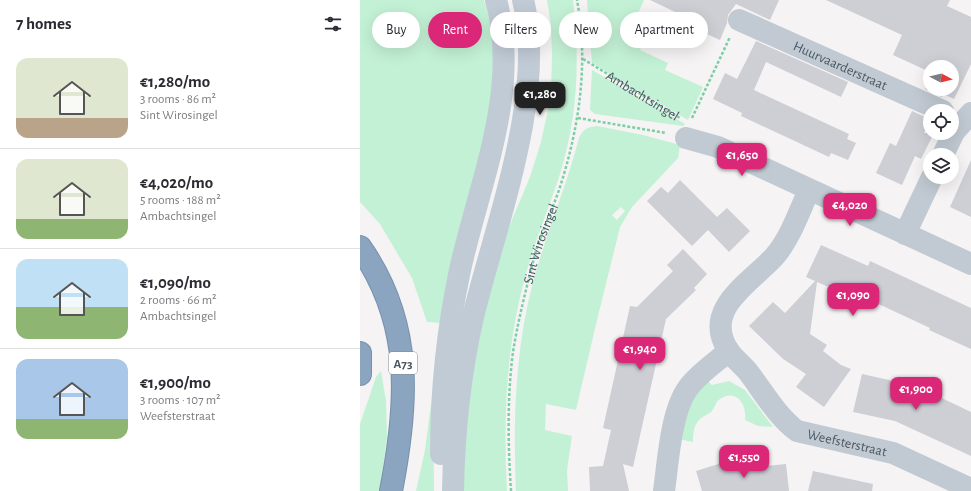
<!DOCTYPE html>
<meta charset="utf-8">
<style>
:root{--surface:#fff;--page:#f2f2f3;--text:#2b2b33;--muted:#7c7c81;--line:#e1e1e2;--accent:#db2777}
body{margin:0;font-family:"Alegreya Sans",sans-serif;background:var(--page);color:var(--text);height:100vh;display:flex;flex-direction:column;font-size:15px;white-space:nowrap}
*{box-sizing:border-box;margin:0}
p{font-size:13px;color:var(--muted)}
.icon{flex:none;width:22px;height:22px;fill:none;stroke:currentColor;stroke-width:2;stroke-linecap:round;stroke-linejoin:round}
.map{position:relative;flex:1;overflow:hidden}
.sheet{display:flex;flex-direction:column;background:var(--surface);width:360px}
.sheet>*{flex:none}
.hud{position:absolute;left:12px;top:12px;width:380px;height:36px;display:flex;gap:8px}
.needle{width:26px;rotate:97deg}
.controls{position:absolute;left:563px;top:60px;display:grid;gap:8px}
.controls a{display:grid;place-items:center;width:36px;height:36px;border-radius:50%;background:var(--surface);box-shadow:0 4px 16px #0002;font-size:20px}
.price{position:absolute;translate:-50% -34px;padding:0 9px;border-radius:8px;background:var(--accent);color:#fff;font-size:13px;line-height:26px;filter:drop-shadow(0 1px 2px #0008)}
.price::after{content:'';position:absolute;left:50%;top:24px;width:12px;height:9px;margin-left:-6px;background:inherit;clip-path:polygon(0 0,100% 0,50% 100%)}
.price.selected{background:#222;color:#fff}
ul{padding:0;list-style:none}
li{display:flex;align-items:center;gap:12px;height:100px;padding:0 16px}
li+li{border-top:1px solid var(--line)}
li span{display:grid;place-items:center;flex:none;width:112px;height:80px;border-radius:12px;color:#555}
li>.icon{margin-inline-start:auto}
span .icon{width:48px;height:48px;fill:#fffc;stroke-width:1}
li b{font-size:17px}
h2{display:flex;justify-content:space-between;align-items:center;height:48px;padding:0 16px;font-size:17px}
.tag{padding:0 14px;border-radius:18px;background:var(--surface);box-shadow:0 4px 16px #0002;font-size:14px;line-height:36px}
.tag.selected{background:var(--accent);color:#fff}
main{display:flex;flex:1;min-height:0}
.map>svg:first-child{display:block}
</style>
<main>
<section class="sheet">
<h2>7 homes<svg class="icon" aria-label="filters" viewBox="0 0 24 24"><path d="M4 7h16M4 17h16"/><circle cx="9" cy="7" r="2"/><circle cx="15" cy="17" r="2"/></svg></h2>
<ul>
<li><span style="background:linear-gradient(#dfe7d0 75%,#b9a48a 0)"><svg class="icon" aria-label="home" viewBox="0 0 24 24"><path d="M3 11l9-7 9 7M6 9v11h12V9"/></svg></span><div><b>€1,280/mo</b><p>3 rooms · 86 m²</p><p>Sint Wirosingel</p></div></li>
<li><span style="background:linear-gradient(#dfe7d0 75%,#8fb573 0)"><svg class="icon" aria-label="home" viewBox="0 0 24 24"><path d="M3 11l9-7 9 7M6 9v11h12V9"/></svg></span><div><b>€4,020/mo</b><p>5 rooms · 188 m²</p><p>Ambachtsingel</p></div></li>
<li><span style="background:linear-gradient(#bfe0f5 60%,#8fb573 0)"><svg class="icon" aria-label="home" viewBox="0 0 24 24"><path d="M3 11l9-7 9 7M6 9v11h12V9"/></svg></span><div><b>€1,090/mo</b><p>2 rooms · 66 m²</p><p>Ambachtsingel</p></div></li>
<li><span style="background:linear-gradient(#a9c7e8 75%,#8fb573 0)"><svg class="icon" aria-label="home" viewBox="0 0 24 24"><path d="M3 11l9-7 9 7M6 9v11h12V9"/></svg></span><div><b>€1,900/mo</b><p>3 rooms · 107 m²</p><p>Weefsterstraat</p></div></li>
</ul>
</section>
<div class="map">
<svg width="611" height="491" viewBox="0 0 611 491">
<rect width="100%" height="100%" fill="#f5f3f3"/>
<!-- green -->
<g fill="#c3f1d5" fill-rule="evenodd">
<path d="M 0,0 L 124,0 C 145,64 126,132 112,195 C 102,238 93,280 83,323 L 67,322 L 52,278 L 20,224 L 0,202 Z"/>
<path d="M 187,0 L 213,0 C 220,59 218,116 200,174 C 189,208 175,240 166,274 C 146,345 143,418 147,491 L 99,491 L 113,356 L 143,241 L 170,177 L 181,142 L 187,114 L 191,94 L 192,55 L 191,25 Z"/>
<polygon points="227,0 284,0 268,35 283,42 280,50 308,63 305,70 343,87 328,120 232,63"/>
<polygon points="232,70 325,124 323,126 235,114 230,110"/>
<path d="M 237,126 L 283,135 L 320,145 L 318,158 L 272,207 L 260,227 L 237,320 L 216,410 L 186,404 L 185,430 L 212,436 L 207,470 L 208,491 L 156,491 C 153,422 155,353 172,286 C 185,236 206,188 219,138 C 223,129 228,127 237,126 ZM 261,207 L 265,211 L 257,220 L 252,215 Z"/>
<polygon points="21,371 26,401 27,437 20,491 0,491 0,424 16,377"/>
<path d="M 347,380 L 352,385 L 369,381 L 385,390 L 413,427 L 398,426 L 385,420 C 387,405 377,388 360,399 C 355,402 355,408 351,412 C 349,414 345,415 343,417 C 334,422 333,432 333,442 L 319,439 L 327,406 Z"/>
<polygon points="73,389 74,491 56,491 65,450"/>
</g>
<!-- building -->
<g fill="#cdcfd5">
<polygon points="290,0 419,0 410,20 376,4 368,15 367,23 360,40 329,26 332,20"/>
<polygon points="466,0 590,0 587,6 611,17 611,64 594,99 583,94 582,97 565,89 570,77 570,89 592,89 592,67 570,67 570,72 533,55 542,35"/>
<polygon points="396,41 488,82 481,97 406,62 394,90 489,134 487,139 496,143 488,160 471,153 469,157 381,116 382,113 353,99 365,73 377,79"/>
<polygon points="552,111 570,119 564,133 574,133 561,159 555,156 542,185 516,173 530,143 536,146"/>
<polygon points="611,160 611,217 590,207"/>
<polygon points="320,180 357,217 367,208 390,231 369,252 348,230 332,246 287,201 301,187 308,193"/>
<polygon points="461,245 508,266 510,261 611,308 611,349 569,330 570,328 510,300 508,304 457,282 450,334 467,345 463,351 481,365 491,369 464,407 436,387 446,374 423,359 389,326 413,302 425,313 455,281 446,277"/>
<polygon points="323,249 347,274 334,288 336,290 306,319 273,467 263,464 269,491 230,491 229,467 243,466 251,430 243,428 270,306 277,307 313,271 307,265"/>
<polygon points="502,374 538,382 569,392 611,412 611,456 535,421 493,412"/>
<polygon points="368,461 371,470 426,464 429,491 342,491 336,471"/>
<polygon points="453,471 513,484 512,491 448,491"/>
</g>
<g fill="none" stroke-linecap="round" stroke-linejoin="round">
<defs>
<g id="motorway">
<path d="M 0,247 C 54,324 48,404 31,491"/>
<polyline points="0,353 0,374"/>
</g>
</defs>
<!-- motorway casing -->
<use href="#motorway" stroke="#7690ad" stroke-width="24"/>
<!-- path -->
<g stroke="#7ad0a6" stroke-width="2.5" stroke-dasharray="3 2" stroke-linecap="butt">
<path id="s1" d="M 223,59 L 320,118"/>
<polyline points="218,118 306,133"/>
<polyline points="332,118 370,37"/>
<path id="s2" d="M 151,491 C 148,445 147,398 153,352 C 158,321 166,289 174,258 C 180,235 191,213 199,190 C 219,129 229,64 217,0"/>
</g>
<!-- minor -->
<g stroke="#c1cad2" stroke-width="22">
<path id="s3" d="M 379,20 L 583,111"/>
<polyline points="326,138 358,147 611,264"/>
<polyline points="583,155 594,132 611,113"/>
<path id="s4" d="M 449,190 C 439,212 430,239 414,257 C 390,283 342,309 368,350 C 374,359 383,365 389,373 C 404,393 417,416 437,431 L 533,453 L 611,489"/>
<polyline points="545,234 572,177"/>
<path d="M 304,491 C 308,462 311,411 328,388 C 338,374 356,362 369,351"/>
</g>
<!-- secondary -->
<g stroke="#c1cbd6" stroke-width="22">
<path d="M 81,454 C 81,392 87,331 100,270 C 119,183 161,90 136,0"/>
<path d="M 93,491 C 94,432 100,374 113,317 C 135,226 187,92 163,0"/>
</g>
<!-- motorway -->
<use href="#motorway" stroke="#8ba5c1" stroke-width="22"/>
</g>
<g text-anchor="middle" stroke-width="3.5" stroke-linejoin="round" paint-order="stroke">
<!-- shield labels -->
<rect fill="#fff" stroke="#808990" stroke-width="1" x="29" y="352" width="28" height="22" rx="3"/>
<g font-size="13" font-weight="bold" fill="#4a5661">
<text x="43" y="368">A73</text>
</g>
<!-- street labels -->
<g font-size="14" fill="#4a5661" stroke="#fff">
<text dy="5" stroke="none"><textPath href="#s3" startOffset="111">Huurvaarderstraat</textPath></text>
<text dy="5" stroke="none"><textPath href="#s1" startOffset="70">Ambachtsingel</textPath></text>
<text dy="5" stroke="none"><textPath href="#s2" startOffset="251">Sint Wirosingel</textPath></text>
<text dy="5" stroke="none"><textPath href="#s4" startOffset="349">Weefsterstraat</textPath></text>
</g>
</g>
</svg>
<div class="controls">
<a><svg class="needle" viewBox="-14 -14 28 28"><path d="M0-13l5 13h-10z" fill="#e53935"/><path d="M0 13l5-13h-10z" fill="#7c7c81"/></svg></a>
<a><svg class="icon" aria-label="locate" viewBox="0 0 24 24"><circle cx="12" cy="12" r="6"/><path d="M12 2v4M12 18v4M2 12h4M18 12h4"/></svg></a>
<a><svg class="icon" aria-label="layers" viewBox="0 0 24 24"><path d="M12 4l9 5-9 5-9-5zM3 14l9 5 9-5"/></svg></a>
</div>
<b class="price selected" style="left:180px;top:116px">€1,280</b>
<b class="price" style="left:382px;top:177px">€1,650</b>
<b class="price" style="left:490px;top:227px">€4,020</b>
<b class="price" style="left:493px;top:317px">€1,090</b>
<b class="price" style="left:280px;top:371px">€1,940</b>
<b class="price" style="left:556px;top:411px">€1,900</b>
<b class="price" style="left:384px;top:479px">€1,550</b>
<div class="hud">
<a class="tag">Buy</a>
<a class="tag selected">Rent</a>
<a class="tag">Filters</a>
<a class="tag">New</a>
<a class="tag">Apartment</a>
</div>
</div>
</main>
